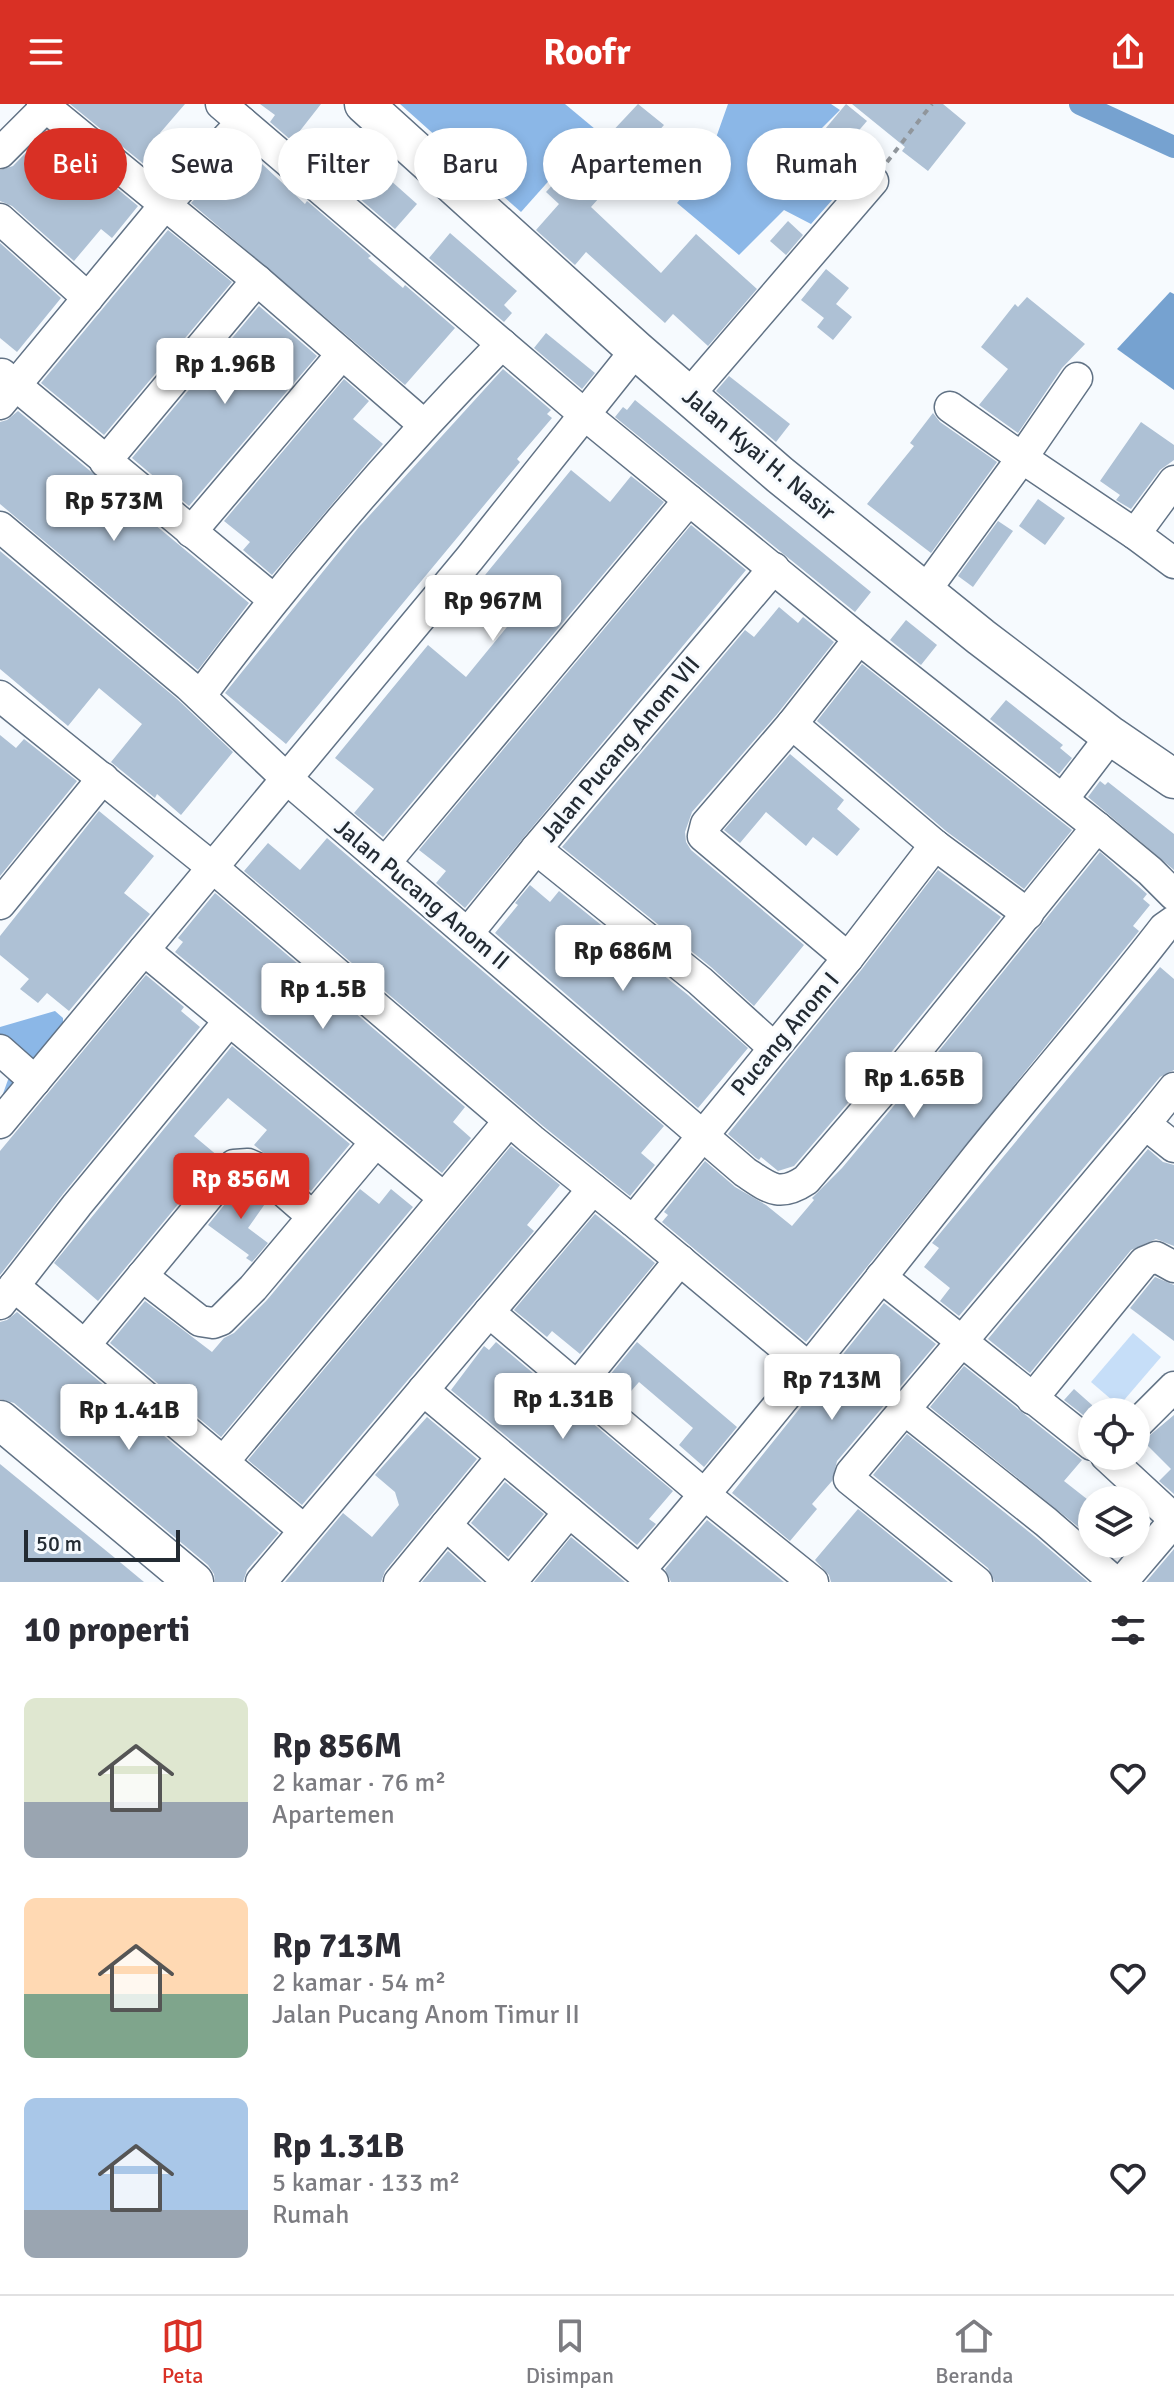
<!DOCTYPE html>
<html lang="id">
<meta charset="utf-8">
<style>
:root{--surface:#fff;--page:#f7f7f7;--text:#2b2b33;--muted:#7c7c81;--line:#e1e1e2;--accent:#d93025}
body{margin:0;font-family:Signika,sans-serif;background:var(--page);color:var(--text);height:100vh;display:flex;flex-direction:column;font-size:30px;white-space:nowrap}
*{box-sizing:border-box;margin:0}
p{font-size:26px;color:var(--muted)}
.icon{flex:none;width:44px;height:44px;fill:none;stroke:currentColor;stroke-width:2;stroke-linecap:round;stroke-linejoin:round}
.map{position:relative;height:1478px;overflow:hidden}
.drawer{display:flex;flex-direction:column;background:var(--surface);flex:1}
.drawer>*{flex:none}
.banner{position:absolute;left:24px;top:24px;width:1126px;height:72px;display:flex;gap:16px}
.controls{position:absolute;left:1078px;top:1294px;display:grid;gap:16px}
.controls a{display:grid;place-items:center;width:72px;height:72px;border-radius:50%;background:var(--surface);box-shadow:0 4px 12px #0003;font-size:40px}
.scale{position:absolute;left:24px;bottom:20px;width:156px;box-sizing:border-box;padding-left:8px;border:4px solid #232b33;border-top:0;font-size:22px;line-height:28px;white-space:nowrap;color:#232b33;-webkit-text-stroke:6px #f6fafe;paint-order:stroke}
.price{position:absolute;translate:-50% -68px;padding:0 18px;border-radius:8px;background:#fff;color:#222;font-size:26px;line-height:52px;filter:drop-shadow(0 2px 4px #0008)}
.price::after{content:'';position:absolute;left:50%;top:48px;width:24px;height:18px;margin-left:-12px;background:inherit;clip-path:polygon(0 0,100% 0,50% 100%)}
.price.current{background:var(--accent);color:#fff}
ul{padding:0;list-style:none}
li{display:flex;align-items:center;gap:24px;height:200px;padding:0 24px}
li span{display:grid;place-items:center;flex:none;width:224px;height:160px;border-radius:12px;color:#555}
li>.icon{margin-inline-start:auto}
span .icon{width:96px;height:96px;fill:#fffc;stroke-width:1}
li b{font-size:34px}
h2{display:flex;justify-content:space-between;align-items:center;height:96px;padding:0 24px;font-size:34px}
.chip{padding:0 28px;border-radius:36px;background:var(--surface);box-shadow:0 4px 12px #0003;font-size:28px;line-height:72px}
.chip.current{background:var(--accent);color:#fff}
header{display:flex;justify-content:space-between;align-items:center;height:104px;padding:0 24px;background:var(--accent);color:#fff;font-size:36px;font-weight:800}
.tab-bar{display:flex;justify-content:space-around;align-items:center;height:112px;border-top:2px solid var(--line);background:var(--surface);font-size:22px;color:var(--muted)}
.tab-bar a{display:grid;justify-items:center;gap:4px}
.tab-bar .current{color:var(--accent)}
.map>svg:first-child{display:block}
</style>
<header><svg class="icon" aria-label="menu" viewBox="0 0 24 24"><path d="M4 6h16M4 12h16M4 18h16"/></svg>Roofr<svg class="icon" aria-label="share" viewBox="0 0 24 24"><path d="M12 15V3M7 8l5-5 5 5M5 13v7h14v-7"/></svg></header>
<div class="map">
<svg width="1174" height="1478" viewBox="0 0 1174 1478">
<rect width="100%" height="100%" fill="#f6fafe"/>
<!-- green -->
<polygon fill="#c6def8" points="1133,1229 1161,1253 1119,1302 1091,1278"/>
<!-- forest -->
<g fill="#8bb7e7">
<polygon points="400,0 565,0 595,25 521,108"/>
<polygon points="728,0 831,0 840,6 807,39 804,58 841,86 811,120 784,106 739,151 677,99 715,52 712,45"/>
<polygon points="55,907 63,914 63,923 10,1025 0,1035 0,998 9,973 0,959 0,923"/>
</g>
<!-- water -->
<polygon fill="#76a2d0" points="1170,188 1174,190 1174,286 1117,245"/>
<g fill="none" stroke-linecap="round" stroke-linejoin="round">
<!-- canal -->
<polyline stroke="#76a2d0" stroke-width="22" points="1080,0 1174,43"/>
</g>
<!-- building -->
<g fill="#aec1d5">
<polygon points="70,0 185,0 160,29 183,48 161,74"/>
<polygon points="260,0 321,0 292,37 270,18 275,11"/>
<polygon points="638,0 664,21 591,103 661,169 696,130 757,185 708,242 673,210 665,219 586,148 575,161 536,126 559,100 546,88 587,43 593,48"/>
<polygon points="846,0 867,17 830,60 810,43"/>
<polygon points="852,0 943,0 966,19 928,67 902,47 905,43"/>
<polygon points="47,27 138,102 112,134 101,125 74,157 12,102 0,97 0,66 13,62"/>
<polygon points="354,44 417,100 395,125 331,70"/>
<polygon points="242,45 246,48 247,46 305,100 307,97 371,152 368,154 403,184 405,181 455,224 405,281 191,99"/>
<polygon points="788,117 803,131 786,151 770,137"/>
<polygon points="168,126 232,178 104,331 41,279"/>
<polygon points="450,129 517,187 504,201 512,209 504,218 429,154"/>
<polygon points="0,139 61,194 17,248 0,234"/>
<polygon points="826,165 849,184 836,200 852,213 833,236 817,223 824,214 801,196"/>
<polygon points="1027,193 1085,240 1062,264 1018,329 979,301 1008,265 981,243 1015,200 1018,203"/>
<polygon points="259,202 317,252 189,402 132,354"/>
<polygon points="546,229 595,269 582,285 534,244"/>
<polygon points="503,265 551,306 547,310 552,314 517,355 520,358 286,640 225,589 359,423"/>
<polygon points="729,272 790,320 776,338 716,287"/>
<polygon points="344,275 369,297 353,315 383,340 272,471 243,446 250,438 224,417"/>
<polygon points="635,296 871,488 855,508 615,313 623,303 627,306"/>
<polygon points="18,307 249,499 198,566 0,400 0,318 7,316"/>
<polygon points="933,309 940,318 997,358 931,449 867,400 914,342 910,339"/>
<polygon points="1141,318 1174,341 1174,356 1160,366 1131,405 1116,396 1120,391 1100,377"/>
<polygon points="571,366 610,398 631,372 664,398 383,733 354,709 374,685 335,654 428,541 466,573 520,507 481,476"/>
<polygon points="1038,395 1065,414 1045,441 1019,422"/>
<polygon points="998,417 1013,427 973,483 958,472"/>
<polygon points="691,421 746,466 465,804 436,779 446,767 419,746"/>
<polygon points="0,447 177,595 233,648 181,711 157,690 155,694 111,658 142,620 99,584 68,622 0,565"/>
<polygon points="779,503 798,519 803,513 834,538 778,609 692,708 685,728 686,738 691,746 804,841 754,902 711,863 562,743 745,526 754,533"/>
<polygon points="906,516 937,541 921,561 890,536"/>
<polygon points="862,560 1072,726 1024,785 946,727 817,617"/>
<polygon points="1006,596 1063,641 1060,644 1072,654 1059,670 990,615"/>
<polygon points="0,631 16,644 24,635 77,677 0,772"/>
<polygon points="790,650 844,696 837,705 860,725 837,752 813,733 806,742 766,708 740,739 724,726"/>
<polygon points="1100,677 1105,681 1108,678 1174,730 1174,766 1088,693"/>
<polygon points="99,707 154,752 124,789 150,810 69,907 47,889 38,899 20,885 29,875 0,851 0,832"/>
<polygon points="327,734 664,1022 641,1049 655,1061 630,1092 543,1022 244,767 268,739 300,766"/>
<polygon points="1100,748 1147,790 1143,795 1150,801 1133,822 1139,827 806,1238 662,1118 668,1111 664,1108 705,1057 735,1083 766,1101 792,1122 814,1096 812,1094 842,1064 917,974"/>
<polygon points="938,766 1001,813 889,951 794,1062 778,1067 761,1053 759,1056 756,1054 728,1030 862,865"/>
<polygon points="530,781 550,798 559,787 688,891 748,944 698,1004 495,829 518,801 515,799"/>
<polygon points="215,789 465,1003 453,1018 471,1034 442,1069 175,848 183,838 178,834"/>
<polygon points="1160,863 1174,875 1174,966 1160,973 959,1212 940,1197 950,1184 924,1163 939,1144 932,1139"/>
<polygon points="146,871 184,903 181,907 200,923 63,1090 0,1171 0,1047"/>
<polygon points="232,942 350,1040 311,1087 254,1041 267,1026 228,994 194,1032 218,1052 98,1197 54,1159"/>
<polygon points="511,1042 560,1081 527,1121 534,1127 302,1401 248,1356"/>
<polygon points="1148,1045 1163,1058 1174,1061 1174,1142 1156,1135 1131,1146 1030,1269 988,1235"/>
<polygon points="242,1079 267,1097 248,1124 268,1139 252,1158 246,1154 249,1151 208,1121"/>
<polygon points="360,1085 379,1100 391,1085 413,1103 221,1333 110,1239 145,1197 212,1248 224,1234 234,1229 267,1196"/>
<polygon points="595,1110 655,1159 580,1250 552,1227 547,1233 514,1206"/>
<polygon points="1155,1173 1174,1181 1174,1237 1130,1204"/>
<polygon points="884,1199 936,1240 837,1357 832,1377 812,1400 817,1405 790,1437 732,1389"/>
<polygon points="17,1208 279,1429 247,1466 243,1478 215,1478 214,1470 208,1461 14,1299 0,1295 0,1218 7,1216"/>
<polygon points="496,1238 673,1387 649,1415 656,1420 637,1441 451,1286 484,1242 489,1246"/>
<polygon points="637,1238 737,1323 704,1363 679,1341 693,1324 639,1278 625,1294 605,1277"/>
<polygon points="964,1262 1082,1356 1064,1377 1092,1399 1092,1434 930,1303"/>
<polygon points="1074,1285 1092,1301 1092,1318 1064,1296"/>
<polygon points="1174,1311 1174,1390 1159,1377 1171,1365 1143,1337"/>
<polygon points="427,1313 477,1355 385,1467 381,1478 285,1478 343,1409 372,1433 399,1401 395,1388 375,1371"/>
<polygon points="907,1330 1034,1432 1088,1478 995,1478 988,1464 873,1371"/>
<polygon points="0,1360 115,1454 144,1478 0,1478"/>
<polygon points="505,1378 544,1410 508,1453 471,1419"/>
<polygon points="858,1405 948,1478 831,1478 829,1471 815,1456"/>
<polygon points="707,1416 784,1478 671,1478 665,1465"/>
<polygon points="571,1433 625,1478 534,1478"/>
<polygon points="1174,1445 1174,1478 1146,1478"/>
<polygon points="448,1447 482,1478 422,1478"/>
</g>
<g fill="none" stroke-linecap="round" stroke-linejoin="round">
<defs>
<g id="minor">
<polyline points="42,0 257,176 423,320"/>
<polyline points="221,0 585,311 859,535 1097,723 1150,767 1174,791"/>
<polyline points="0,49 46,3"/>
<polyline points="0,115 88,194"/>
<polyline points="2,270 273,495"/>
<polyline points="688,292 873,77"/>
<polyline points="0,300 164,102 242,18"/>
<polyline points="950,303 1022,354 1077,274"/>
<polyline points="105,358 257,176"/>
<path d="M 0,423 L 189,582 L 286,674 L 745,1068 C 769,1084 779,1094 806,1076 L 903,963 L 1097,723"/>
<polyline points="191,428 342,250"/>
<polyline points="1135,430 1174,377"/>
<polyline points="925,487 1022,354 1135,430 1174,459"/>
<polyline points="0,592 212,763 532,1036 633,1117 809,1264"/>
<path d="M 200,592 C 293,468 393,351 502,240"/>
<polyline points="792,620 935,741 1028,810"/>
<polyline points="1063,695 1111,632"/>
<polyline points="536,745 700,877 773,943"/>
<polyline points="385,759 689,396"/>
<polyline points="0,800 103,674"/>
<polyline points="468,829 536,745 774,464"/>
<polyline points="144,846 444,1094"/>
<polyline points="848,854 703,732 706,720 792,620 859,535"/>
<polyline points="0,946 35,977"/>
<polyline points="0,1019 470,454 636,246"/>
<polyline points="1145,1020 1174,984"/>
<polyline points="633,1117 848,854 935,741"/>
<polyline points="142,1172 200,1217 213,1219 221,1216 253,1184 375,1039"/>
<polyline points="881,1173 1092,1341"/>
<polyline points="14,1182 304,1426"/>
<polyline points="0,1200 77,1101 229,917"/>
<polyline points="489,1208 705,1391 813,1478"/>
<polyline points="85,1241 234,1061 248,1060 257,1064 312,1112"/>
<polyline points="577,1283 680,1156"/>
<polyline points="423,1286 653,1478"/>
<polyline points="1032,1295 1144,1158 1156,1153 1174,1163"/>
<polyline points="904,1305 1046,1418 1115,1478"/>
<polyline points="1136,1321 1174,1283"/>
<polyline points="1106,1352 1174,1415"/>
<polyline points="224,1357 509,1017"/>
<polyline points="446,1421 509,1478"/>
<path d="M 640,1466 C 756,1332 866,1193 976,1054 C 1038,977 1103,903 1164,824 L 1174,817"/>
<polyline points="261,1478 593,1085"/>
<polyline points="399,1478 502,1353"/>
<polyline points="511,1478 569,1408"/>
<polyline points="977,1478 849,1375 851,1369 1145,1020 1174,1043"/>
<polyline points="1122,1478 1174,1417"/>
</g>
<g id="major">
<polyline points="364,0 636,246 780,371 981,533 1111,632 1174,675"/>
<polyline points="0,1316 194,1478"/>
</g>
</defs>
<!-- minor casing -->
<use href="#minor" stroke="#617285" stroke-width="33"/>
<!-- major casing -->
<use href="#major" stroke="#617285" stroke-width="41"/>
<!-- path -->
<polyline stroke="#90969c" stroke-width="4" stroke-dasharray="6 6" stroke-linecap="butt" points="887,58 932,0"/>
<!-- minor -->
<use href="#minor" stroke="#fff" stroke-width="30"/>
<!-- major -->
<use href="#major" stroke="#fff" stroke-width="38"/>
</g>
<g text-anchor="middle" stroke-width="6" stroke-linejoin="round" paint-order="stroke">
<!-- street labels -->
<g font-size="24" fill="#232b33" stroke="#f6fafe">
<text transform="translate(759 350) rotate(40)" y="8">Jalan Kyai H. Nasir</text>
<text transform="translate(620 645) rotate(-50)" y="8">Jalan Pucang Anom VII</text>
<text transform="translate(422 790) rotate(40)" y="8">Jalan Pucang Anom II</text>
<text transform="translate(785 930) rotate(-50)" y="8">Pucang Anom I</text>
</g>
</g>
</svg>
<div class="controls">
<a><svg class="icon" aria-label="locate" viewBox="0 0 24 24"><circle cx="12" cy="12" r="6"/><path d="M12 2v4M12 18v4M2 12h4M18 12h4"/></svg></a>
<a><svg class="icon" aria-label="layers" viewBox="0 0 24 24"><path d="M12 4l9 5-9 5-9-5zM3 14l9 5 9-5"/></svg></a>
</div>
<div class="scale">50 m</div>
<b class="price" style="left:225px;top:302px">Rp 1.96B</b>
<b class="price" style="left:114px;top:439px">Rp 573M</b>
<b class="price" style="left:493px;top:539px">Rp 967M</b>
<b class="price" style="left:623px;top:889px">Rp 686M</b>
<b class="price" style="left:323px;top:927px">Rp 1.5B</b>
<b class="price" style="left:914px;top:1016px">Rp 1.65B</b>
<b class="price current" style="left:241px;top:1117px">Rp 856M</b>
<b class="price" style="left:832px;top:1318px">Rp 713M</b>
<b class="price" style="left:563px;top:1337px">Rp 1.31B</b>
<b class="price" style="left:129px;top:1348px">Rp 1.41B</b>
<div class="banner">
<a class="chip current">Beli</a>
<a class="chip">Sewa</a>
<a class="chip">Filter</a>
<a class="chip">Baru</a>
<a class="chip">Apartemen</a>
<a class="chip">Rumah</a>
</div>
</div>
<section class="drawer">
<h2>10 properti<svg class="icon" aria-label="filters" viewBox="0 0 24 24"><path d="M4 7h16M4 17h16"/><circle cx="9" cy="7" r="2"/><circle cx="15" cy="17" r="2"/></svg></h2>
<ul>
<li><span style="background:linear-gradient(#dfe7d0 65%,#9aa5b1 0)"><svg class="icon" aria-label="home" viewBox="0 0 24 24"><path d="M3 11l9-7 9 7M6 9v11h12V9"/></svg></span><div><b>Rp 856M</b><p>2 kamar · 76 m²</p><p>Apartemen</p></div><svg class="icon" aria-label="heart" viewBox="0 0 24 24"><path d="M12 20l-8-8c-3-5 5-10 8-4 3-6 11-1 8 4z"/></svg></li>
<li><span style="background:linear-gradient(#ffd9b3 60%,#7fa58c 0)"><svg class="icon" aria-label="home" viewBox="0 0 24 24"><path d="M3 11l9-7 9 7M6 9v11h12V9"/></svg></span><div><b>Rp 713M</b><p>2 kamar · 54 m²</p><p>Jalan Pucang Anom Timur II</p></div><svg class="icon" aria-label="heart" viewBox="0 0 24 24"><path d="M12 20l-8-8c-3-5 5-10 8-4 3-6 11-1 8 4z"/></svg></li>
<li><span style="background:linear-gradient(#a9c7e8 70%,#9aa5b1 0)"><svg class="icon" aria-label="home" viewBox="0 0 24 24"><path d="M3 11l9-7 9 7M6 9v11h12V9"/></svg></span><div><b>Rp 1.31B</b><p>5 kamar · 133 m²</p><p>Rumah</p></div><svg class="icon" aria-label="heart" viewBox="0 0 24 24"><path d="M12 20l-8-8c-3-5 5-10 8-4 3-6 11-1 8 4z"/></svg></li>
</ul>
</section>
<nav class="tab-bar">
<a class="current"><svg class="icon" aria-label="map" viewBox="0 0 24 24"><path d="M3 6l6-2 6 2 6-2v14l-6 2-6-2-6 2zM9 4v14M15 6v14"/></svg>Peta</a>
<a><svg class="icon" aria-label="saved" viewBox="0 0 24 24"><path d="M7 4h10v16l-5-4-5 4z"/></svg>Disimpan</a>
<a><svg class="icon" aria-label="home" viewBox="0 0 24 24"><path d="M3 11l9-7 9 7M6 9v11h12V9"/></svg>Beranda</a>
</nav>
